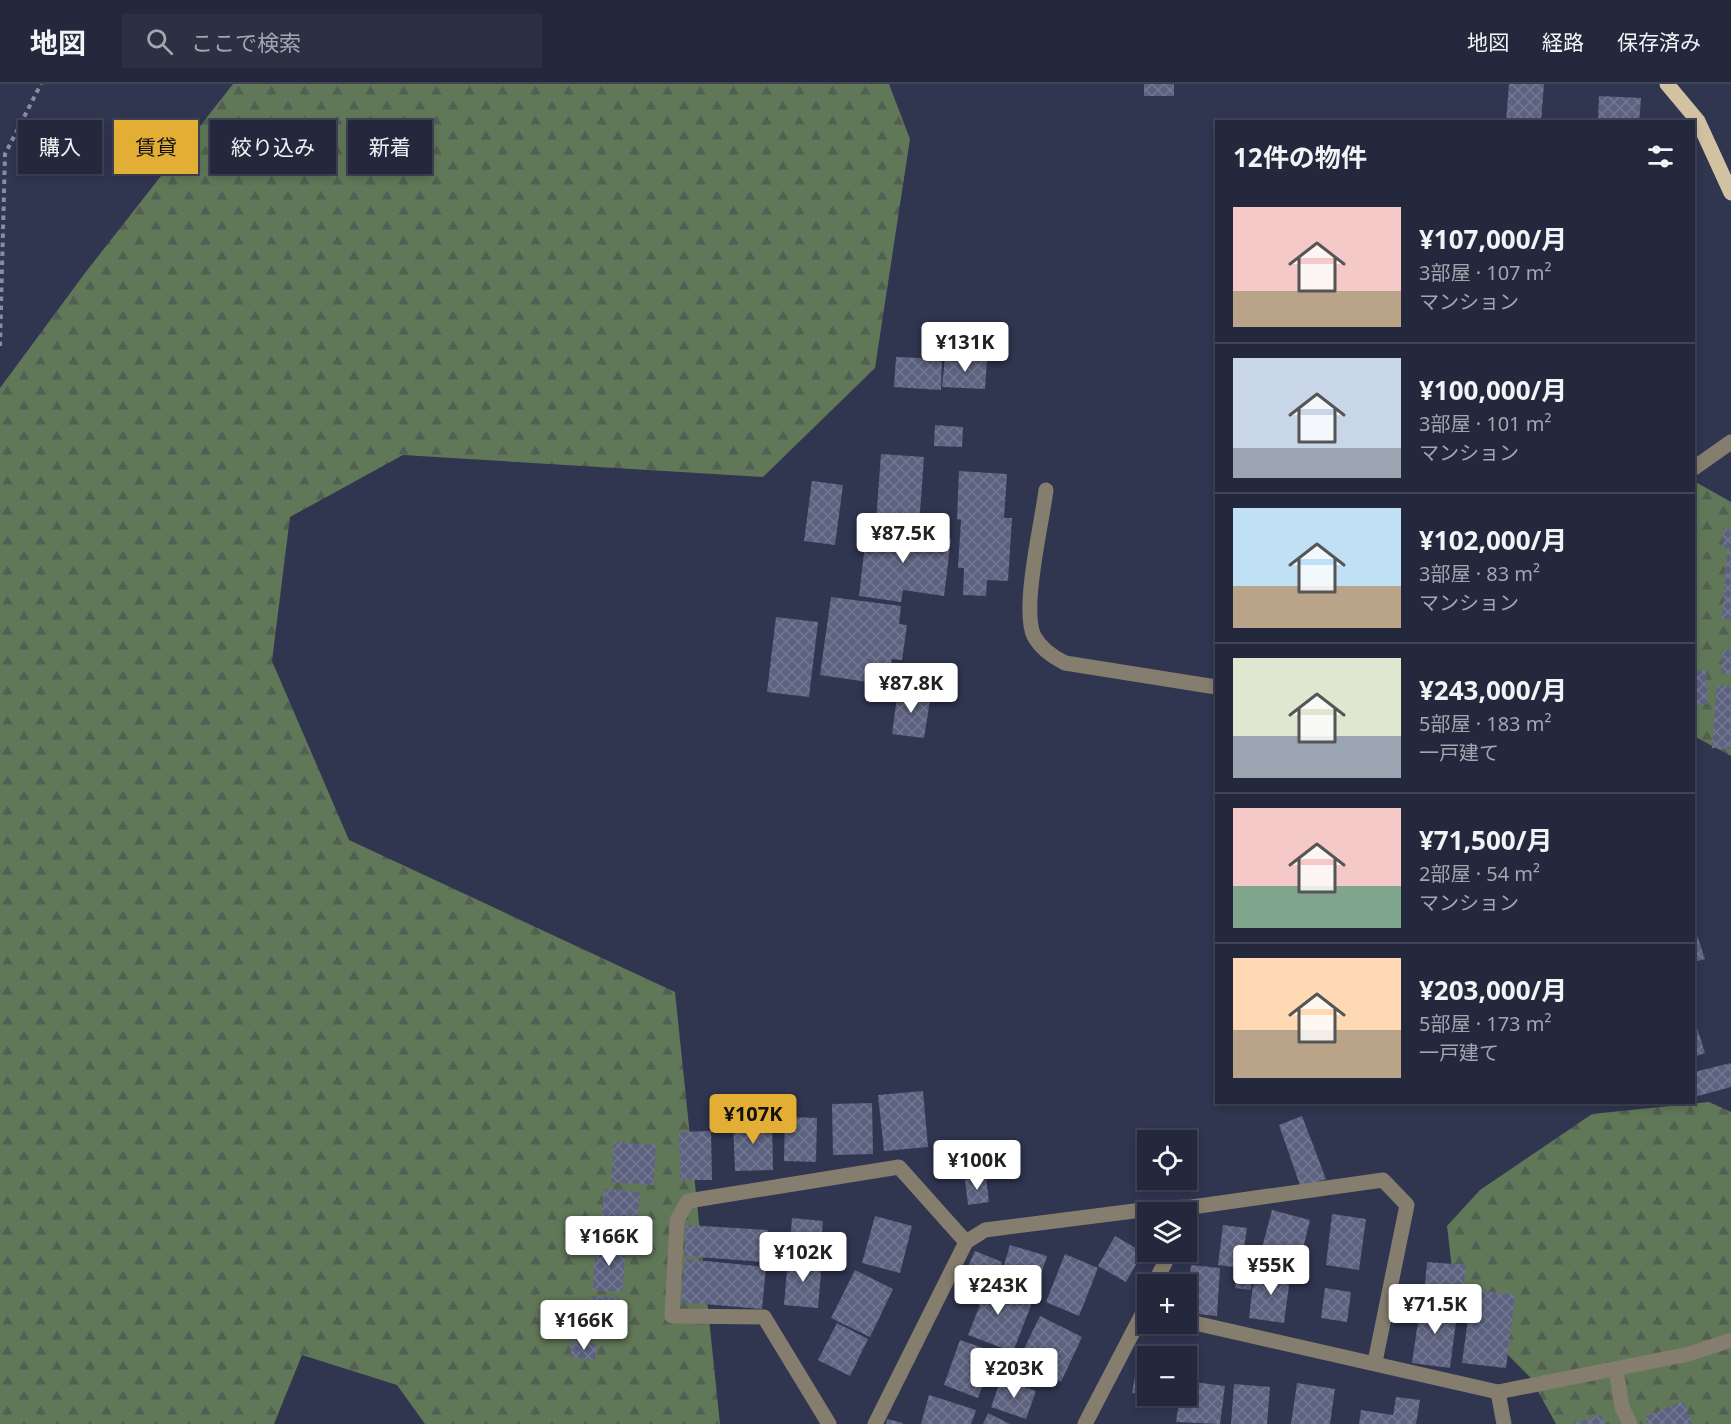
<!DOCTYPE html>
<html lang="ja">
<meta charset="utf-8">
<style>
:root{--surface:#24283c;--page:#2c3043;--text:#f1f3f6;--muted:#a3a6af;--line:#414456;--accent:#e2af34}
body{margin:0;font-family:"Noto Sans","Noto Sans JP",sans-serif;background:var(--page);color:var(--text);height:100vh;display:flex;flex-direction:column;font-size:22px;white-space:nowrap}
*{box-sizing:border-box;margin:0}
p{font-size:20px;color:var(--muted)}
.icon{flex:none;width:33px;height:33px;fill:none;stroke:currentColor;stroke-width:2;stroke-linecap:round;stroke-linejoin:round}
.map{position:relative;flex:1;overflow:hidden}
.sheet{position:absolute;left:1215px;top:36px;width:480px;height:984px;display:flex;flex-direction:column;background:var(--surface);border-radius:0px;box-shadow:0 3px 9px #0003,0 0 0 2px var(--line)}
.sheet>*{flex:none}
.top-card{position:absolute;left:18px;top:36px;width:570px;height:54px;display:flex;gap:12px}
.controls{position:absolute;left:1137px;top:1046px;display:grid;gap:12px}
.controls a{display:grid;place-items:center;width:60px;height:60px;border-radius:0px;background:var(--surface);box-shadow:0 3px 9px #0003,0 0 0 2px var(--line);font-size:30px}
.price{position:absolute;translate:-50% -51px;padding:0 14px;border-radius:6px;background:#fff;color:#222;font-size:20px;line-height:39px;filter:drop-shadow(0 2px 3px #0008)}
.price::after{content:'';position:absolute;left:50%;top:36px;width:18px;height:14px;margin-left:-9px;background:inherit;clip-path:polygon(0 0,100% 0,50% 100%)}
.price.active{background:var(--accent);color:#111}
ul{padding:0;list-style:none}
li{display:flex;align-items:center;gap:18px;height:150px;padding:0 18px}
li+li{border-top:2px solid var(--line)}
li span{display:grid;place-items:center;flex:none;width:168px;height:120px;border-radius:0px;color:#555}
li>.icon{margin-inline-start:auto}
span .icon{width:72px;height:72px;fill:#fffc;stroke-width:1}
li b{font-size:26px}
h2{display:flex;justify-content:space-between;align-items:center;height:72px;padding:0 18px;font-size:26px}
.pill{padding:0 21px;border-radius:0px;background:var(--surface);box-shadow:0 3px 9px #0003,0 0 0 2px var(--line);font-size:21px;line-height:54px}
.pill.active{background:var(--accent);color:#111}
header{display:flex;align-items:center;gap:36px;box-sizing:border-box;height:84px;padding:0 30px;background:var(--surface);border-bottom:2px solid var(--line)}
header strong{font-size:28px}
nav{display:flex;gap:33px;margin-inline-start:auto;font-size:21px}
.search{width:420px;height:54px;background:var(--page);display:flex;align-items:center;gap:15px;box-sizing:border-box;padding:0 21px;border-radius:0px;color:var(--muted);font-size:22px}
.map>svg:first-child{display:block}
</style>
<header>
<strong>地図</strong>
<div class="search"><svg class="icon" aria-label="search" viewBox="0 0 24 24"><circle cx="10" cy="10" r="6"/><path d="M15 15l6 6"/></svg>ここで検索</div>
<nav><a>地図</a><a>経路</a><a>保存済み</a></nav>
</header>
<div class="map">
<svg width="1731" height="1340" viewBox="0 0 1731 1340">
<defs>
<pattern id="forest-firs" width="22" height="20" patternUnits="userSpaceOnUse" patternTransform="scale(1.5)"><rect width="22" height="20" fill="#607758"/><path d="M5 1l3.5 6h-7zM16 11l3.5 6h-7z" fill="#535f52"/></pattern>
<pattern id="building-cross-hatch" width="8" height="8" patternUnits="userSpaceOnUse" patternTransform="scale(1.5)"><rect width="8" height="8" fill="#5c627f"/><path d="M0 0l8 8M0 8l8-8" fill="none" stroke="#737992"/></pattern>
</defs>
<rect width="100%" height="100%" fill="#303550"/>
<!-- forest -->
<g fill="url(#forest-firs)">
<polygon points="233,0 889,0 910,55 875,284 763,393 403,371 290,433 272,577 349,756 675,908 720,1340 425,1340 397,1301 302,1271 274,1340 0,1340 0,304 85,189"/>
<polygon points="1694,397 1731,418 1731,672 1694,652"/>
<polygon points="1709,1018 1731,1028 1731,1340 1556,1340 1530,1293 1456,1219 1447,1142 1480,1106 1592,1030"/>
</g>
<!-- building -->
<g fill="url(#building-cross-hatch)">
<rect x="1144" y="0" width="30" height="12"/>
<polygon points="1509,0 1544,0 1541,38 1506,38"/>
<polygon points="1599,12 1641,14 1639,38 1598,38"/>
<polygon points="896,273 942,275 941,306 894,303"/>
<polygon points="945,273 987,276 985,305 942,303"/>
<polygon points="935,341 963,343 962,363 934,362"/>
<polygon points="881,370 924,373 919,442 876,438"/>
<polygon points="959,387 1007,390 1004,434 1012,434 1008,497 987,496 986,512 963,511 964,484 958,484 961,436 957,435"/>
<polygon points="812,397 843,401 835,461 804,457"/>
<polygon points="867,443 951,455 944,512 903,506 901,518 859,512"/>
<polygon points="1723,445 1731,446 1731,464 1723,464"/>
<polygon points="1727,467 1731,468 1731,535 1722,535"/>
<polygon points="831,513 901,522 899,540 907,541 902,576 892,575 888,601 820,591"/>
<polygon points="776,533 818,538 809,613 767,608"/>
<polygon points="1723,566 1731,566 1731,590 1721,589"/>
<polygon points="1706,586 1708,620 1694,621 1694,587"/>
<polygon points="1717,601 1731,602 1731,665 1712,664"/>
<polygon points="898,606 931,610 924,654 892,650"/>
<polygon points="1696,848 1705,875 1694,878 1694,849"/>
<polygon points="1694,934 1705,969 1694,973"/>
<polygon points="1731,979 1731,1003 1694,1013 1694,988"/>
<polygon points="923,1007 928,1063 884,1067 878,1011"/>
<polygon points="872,1019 873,1070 833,1071 832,1020"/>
<polygon points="1302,1032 1326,1095 1301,1104 1279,1041"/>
<polygon points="785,1033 817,1034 816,1078 784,1077"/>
<polygon points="772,1035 773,1086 735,1087 733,1036"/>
<polygon points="711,1047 712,1096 680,1096 679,1048"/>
<polygon points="614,1058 656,1061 653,1101 611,1098"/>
<polygon points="986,1093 989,1118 968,1121 965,1096"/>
<polygon points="604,1105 640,1108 636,1157 600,1155"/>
<polygon points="1272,1126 1310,1136 1298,1185 1259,1175"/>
<polygon points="1332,1130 1366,1135 1359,1186 1326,1181"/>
<polygon points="875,1132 912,1142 900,1189 862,1179"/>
<polygon points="792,1134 823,1137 820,1174 789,1171"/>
<polygon points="686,1141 768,1146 765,1178 684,1172"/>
<polygon points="1223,1141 1247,1144 1241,1184 1218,1181"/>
<polygon points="1115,1152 1143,1168 1126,1198 1098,1182"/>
<polygon points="596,1159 626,1161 622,1208 593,1206"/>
<polygon points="1010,1161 1047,1172 1034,1212 998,1201"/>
<polygon points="975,1167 1002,1178 994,1199 966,1187"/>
<polygon points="1065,1170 1098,1184 1079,1232 1046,1218"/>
<polygon points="685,1175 766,1183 762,1225 681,1218"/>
<polygon points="788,1175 822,1177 818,1224 784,1221"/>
<polygon points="1427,1178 1466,1181 1463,1215 1424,1213"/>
<polygon points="1191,1181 1220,1184 1217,1232 1187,1229"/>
<polygon points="1269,1182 1291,1186 1284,1239 1249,1234 1254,1192 1268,1194"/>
<polygon points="855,1186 893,1205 870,1253 831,1234"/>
<polygon points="1237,1190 1252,1192 1251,1206 1235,1204"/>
<polygon points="993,1201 1033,1216 1013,1268 968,1251 980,1221 961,1214 966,1202 989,1211"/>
<polygon points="1325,1204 1351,1208 1347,1238 1321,1234"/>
<polygon points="1472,1205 1515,1211 1506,1284 1462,1279"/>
<polygon points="591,1212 618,1214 614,1255 587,1253"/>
<polygon points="1421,1217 1458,1222 1450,1284 1412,1279"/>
<polygon points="1040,1232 1082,1253 1061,1298 1018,1277"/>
<polygon points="837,1239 868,1255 850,1292 818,1276"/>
<polygon points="960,1256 995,1268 978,1314 944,1301"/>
<polygon points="573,1257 597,1260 595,1276 570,1273"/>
<polygon points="1140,1264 1176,1270 1175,1272 1148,1272 1148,1311 1132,1309"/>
<polygon points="1001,1295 1036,1307 1026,1335 991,1323"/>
<polygon points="1186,1297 1225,1302 1220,1340 1176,1338 1180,1311 1186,1311"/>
<polygon points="1297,1299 1335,1305 1330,1340 1291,1340"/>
<polygon points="1234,1300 1270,1303 1267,1340 1231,1340"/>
<polygon points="929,1311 976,1326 971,1340 921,1340"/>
<polygon points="1153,1311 1170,1311 1169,1315"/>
<polygon points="1396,1313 1420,1316 1416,1340 1359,1340 1361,1326 1393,1331"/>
<polygon points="1683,1317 1692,1340 1648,1340 1645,1333"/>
<polygon points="988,1329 1010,1340 983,1340"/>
<polygon points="1602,1331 1605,1340 1574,1340 1574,1339"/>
<polygon points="887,1335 903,1339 903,1340 886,1340"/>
</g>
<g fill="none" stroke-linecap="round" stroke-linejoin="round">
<!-- path -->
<polyline stroke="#888ca3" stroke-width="4" stroke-dasharray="4.5 4.5" stroke-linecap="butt" points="0,262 5,70 41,0"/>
<!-- minor -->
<g stroke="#857d6e" stroke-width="15">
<polyline points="1694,384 1731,358"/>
<path d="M 1046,406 C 1042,439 1021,525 1034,552 C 1041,565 1053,573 1065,579 L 1216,603"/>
<polyline points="1154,1200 1171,1167"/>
<polyline points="1186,1237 1498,1308 1689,1270 1731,1256"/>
<polyline points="1616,1285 1622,1323 1630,1340"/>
<polyline points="1498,1308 1504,1340"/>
<polyline points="829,1340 764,1233 672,1232 677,1136 688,1117 899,1083 966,1158"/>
<polyline points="875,1340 966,1158 985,1146 1158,1124 1192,1123 1383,1096 1407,1121 1375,1278"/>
<polyline points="1085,1340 1148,1219"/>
</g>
<!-- major -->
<polyline stroke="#d2c2a2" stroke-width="15" points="1667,0 1698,37 1731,109"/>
</g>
</svg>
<div class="controls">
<a><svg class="icon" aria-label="locate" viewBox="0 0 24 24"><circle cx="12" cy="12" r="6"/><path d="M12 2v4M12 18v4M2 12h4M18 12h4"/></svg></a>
<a><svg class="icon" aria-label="layers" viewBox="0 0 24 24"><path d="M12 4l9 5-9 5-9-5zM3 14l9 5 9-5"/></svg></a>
<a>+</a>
<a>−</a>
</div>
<b class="price" style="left:965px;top:289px">¥131K</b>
<b class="price" style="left:903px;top:480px">¥87.5K</b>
<b class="price" style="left:911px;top:630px">¥87.8K</b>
<b class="price active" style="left:753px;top:1061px">¥107K</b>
<b class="price" style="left:977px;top:1107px">¥100K</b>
<b class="price" style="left:609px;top:1183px">¥166K</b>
<b class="price" style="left:803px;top:1199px">¥102K</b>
<b class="price" style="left:1271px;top:1212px">¥55K</b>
<b class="price" style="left:998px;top:1232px">¥243K</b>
<b class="price" style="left:1435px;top:1251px">¥71.5K</b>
<b class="price" style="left:584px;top:1267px">¥166K</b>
<b class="price" style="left:1014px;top:1315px">¥203K</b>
<div class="top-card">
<a class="pill">購入</a>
<a class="pill active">賃貸</a>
<a class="pill">絞り込み</a>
<a class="pill">新着</a>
</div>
<section class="sheet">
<h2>12件の物件<svg class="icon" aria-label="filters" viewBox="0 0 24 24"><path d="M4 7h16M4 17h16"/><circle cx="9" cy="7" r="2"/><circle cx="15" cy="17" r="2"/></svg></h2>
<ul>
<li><span style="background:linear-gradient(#f6c9c9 70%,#b9a48a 0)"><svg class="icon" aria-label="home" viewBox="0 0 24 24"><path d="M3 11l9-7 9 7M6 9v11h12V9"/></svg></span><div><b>¥107,000/月</b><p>3部屋 · 107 m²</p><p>マンション</p></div></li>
<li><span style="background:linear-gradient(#c9d6e8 75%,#9aa5b1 0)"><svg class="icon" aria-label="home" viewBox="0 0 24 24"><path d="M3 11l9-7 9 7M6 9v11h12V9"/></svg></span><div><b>¥100,000/月</b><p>3部屋 · 101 m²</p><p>マンション</p></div></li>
<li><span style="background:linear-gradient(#bfe0f5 65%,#b9a48a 0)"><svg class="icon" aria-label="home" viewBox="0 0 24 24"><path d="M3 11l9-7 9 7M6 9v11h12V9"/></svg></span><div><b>¥102,000/月</b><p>3部屋 · 83 m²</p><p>マンション</p></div></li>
<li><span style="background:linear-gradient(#dfe7d0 65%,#9aa5b1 0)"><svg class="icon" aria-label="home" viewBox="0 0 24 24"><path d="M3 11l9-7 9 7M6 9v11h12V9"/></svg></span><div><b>¥243,000/月</b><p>5部屋 · 183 m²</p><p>一戸建て</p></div></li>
<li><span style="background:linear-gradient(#f6c9c9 65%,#7fa58c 0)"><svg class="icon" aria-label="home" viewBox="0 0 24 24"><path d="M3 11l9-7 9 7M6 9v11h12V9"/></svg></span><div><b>¥71,500/月</b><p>2部屋 · 54 m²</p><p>マンション</p></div></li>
<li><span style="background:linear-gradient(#ffd9b3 60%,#b9a48a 0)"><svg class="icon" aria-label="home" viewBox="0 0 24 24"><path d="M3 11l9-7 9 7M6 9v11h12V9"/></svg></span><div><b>¥203,000/月</b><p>5部屋 · 173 m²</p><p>一戸建て</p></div></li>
</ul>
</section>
</div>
